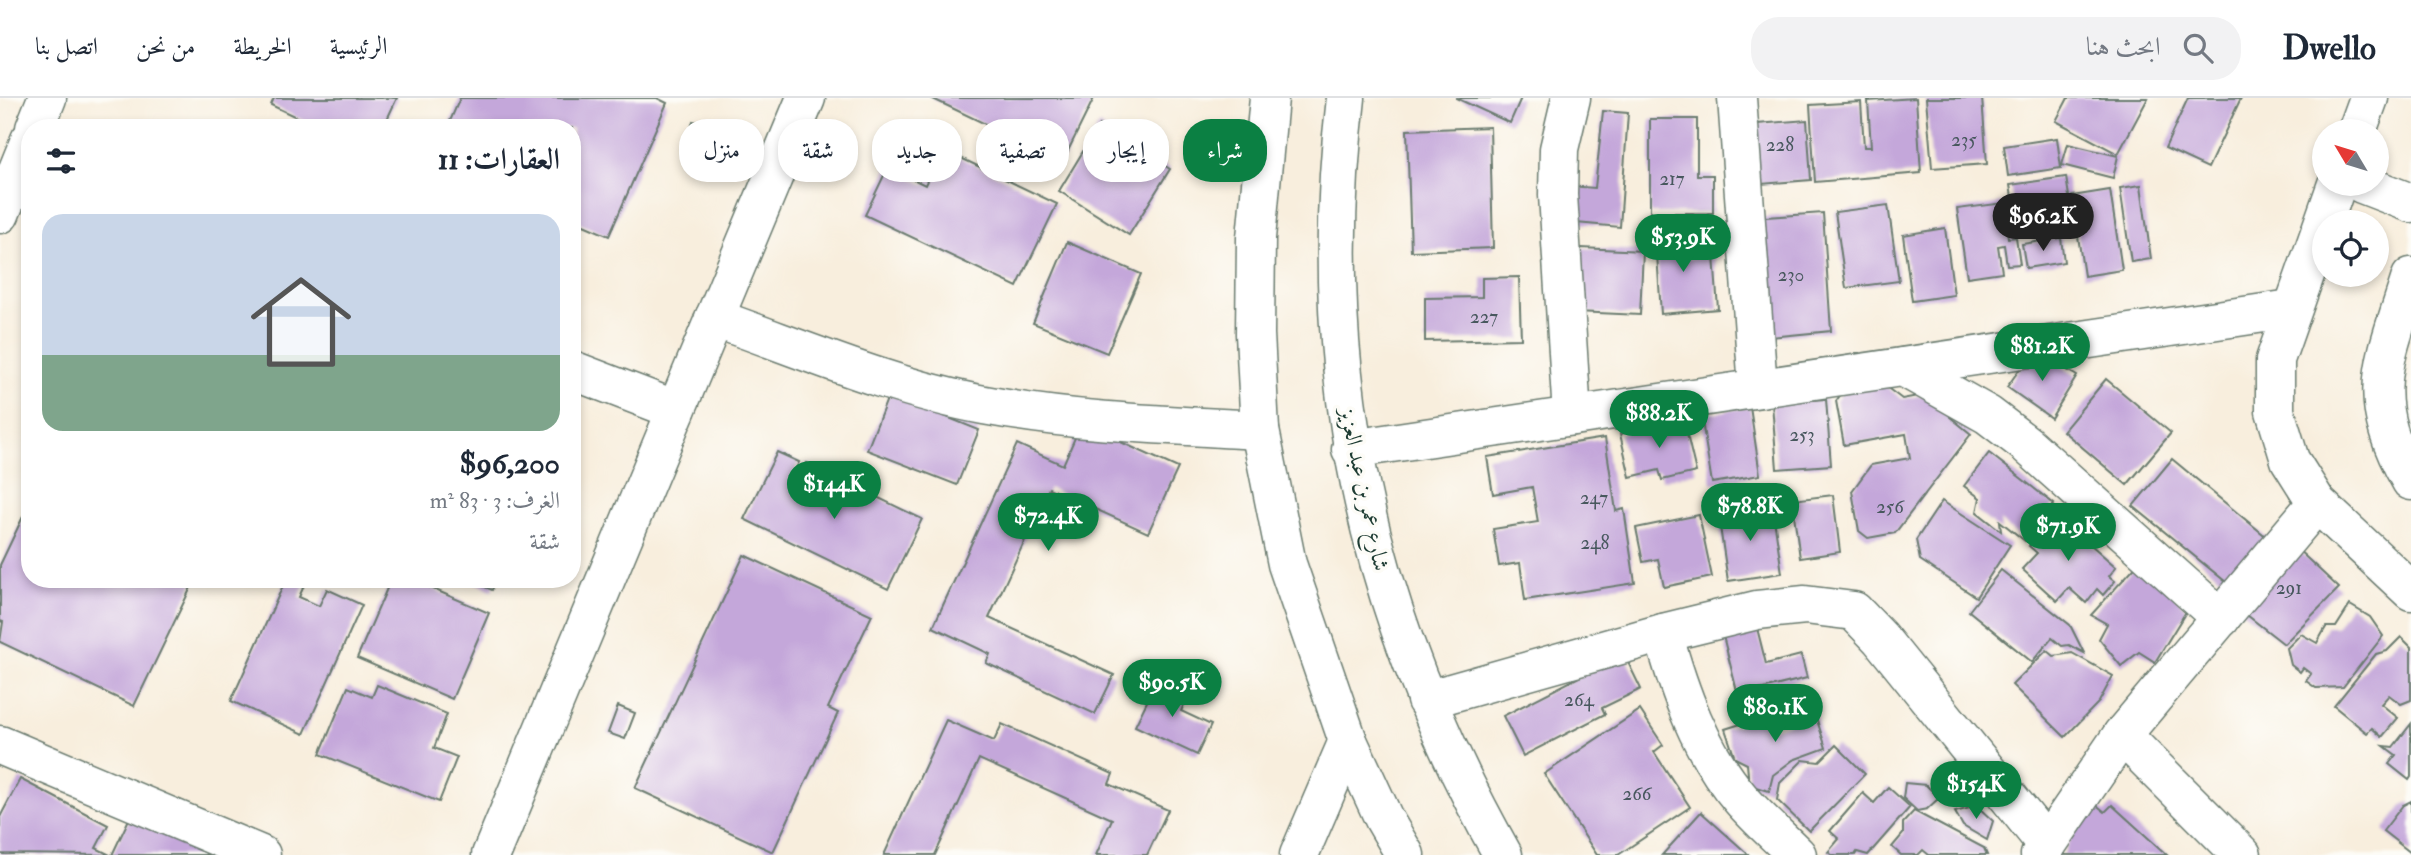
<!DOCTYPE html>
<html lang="ar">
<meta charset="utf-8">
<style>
:root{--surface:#fff;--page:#f2f2f3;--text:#1f2937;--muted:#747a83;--line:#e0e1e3;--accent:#0b8043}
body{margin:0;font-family:"IM FELL Double Pica",Amiri,serif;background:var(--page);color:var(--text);direction:rtl;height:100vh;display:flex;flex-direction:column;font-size:26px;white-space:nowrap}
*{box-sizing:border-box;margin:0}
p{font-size:23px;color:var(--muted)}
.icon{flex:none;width:38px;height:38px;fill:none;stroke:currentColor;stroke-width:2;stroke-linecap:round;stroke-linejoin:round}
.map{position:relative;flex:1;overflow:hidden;direction:ltr}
.sheet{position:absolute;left:21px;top:21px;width:560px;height:469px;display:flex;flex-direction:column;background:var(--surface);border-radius:28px;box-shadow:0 4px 10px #0003;direction:rtl}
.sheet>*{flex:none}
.hud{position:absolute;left:602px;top:21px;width:665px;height:63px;direction:rtl;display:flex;gap:14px}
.needle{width:46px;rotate:308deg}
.fabs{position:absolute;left:2312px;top:21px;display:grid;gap:14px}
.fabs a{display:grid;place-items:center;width:77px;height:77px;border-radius:50%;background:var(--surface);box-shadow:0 4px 10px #0003;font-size:35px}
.price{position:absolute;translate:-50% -60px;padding:0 16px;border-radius:24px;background:var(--accent);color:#fff;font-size:23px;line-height:46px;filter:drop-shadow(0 2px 4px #0008)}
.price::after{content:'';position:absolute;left:50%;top:42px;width:21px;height:16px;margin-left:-10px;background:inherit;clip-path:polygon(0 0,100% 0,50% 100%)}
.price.current{background:#222;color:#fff}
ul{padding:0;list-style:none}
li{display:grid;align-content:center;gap:14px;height:371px;padding:0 21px}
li+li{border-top:2px solid var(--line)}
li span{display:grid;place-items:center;height:217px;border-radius:21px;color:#555}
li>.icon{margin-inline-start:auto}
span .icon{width:126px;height:126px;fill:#fffc;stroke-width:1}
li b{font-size:30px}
h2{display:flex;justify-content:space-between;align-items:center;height:84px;padding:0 21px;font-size:30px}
.chip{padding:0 24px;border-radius:28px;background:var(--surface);box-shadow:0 4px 10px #0003;font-size:24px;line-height:63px}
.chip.current{background:var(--accent);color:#fff}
header{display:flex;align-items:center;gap:42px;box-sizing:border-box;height:98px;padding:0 35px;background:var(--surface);border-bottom:2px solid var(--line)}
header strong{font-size:33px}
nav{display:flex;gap:38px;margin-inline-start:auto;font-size:24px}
.search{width:490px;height:63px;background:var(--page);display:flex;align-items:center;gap:18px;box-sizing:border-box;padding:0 24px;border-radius:28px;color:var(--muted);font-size:26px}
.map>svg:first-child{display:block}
</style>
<header>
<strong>Dwello</strong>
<div class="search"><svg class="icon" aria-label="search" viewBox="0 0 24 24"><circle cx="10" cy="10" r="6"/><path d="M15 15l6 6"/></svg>ابحث هنا</div>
<nav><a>الرئيسية</a><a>الخريطة</a><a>من نحن</a><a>اتصل بنا</a></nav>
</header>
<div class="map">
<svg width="2411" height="757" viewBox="0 0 2411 757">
<rect width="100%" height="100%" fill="#fdfcf7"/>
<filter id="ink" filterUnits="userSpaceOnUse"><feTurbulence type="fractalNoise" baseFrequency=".0143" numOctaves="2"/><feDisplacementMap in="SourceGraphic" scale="14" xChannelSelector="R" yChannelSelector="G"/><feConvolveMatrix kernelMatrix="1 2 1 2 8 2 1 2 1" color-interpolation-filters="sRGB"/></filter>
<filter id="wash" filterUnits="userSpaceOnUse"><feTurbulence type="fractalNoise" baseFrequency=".00686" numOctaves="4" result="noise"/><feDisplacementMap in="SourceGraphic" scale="28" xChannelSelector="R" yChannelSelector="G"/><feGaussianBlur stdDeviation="1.57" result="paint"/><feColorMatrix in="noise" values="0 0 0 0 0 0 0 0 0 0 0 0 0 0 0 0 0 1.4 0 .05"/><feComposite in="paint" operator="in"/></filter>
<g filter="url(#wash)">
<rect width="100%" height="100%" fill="#f8eedd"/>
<g id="blocks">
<!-- building -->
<g fill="#c4a7da">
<polygon points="274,0 397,0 383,30 319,30 271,7"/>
<polygon points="460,0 657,0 667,5 609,138 572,122 572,30 447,30"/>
<polygon points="931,0 1094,0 1063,63"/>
<polygon points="1456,0 1521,0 1510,25"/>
<polygon points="1916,0 1921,75 1815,84 1810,7 1861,4 1864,49 1871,49 1868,3"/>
<polygon points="1926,0 1982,0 1987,66 1932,70"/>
<polygon points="2068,0 2148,0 2118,56 2056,23"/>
<polygon points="2188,0 2241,0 2208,70 2165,50"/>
<polygon points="1603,13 1628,15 1620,129 1565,124 1568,88 1595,90"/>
<polygon points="1650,21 1697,21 1697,77 1713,77 1713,115 1650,115"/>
<polygon points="1807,22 1811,82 1749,87 1745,27"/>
<polygon points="693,23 712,27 705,54 686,49"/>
<polygon points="1099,27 1170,71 1129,137 1059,93"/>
<polygon points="1490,29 1493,150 1411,153 1407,32"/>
<polygon points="2057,40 2061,70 2008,78 2004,48"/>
<polygon points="2068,46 2118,58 2113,80 2062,67"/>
<polygon points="942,51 1057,106 1017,189 865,117 888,69 925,87"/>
<polygon points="2066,79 2074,130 2032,136 2029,114 2015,116 2010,87"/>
<polygon points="2141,87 2151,161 2131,164 2120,90"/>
<polygon points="2110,92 2122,172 2084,178 2072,98"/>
<polygon points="2004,105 2008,140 2016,139 2020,166 2007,167 2004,147 1998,148 2002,174 1967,179 1957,111"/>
<polygon points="1888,107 1899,183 1846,190 1835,114"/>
<polygon points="1823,115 1831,233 1760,240 1751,120"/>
<polygon points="1681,124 1684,161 1714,158 1718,211 1661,216 1655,126"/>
<polygon points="1945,130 1954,197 1912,203 1903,137"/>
<polygon points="2061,140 2064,164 2026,170 2022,146"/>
<polygon points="1067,144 1141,176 1107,255 1033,225"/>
<polygon points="1581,150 1643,153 1640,217 1577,214"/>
<polygon points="1519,179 1521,241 1425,243 1425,200 1482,199 1482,180"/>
<polygon points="2033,252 2077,278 2051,320 2007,289"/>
<polygon points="2106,281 2171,335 2127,387 2063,333"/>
<polygon points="1881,285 1902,301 1945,293 1950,319 1971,336 1895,435 1868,440 1859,433 1852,393 1871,367 1910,360 1906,336 1844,347 1836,303 1845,291"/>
<polygon points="889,296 979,332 957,387 867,352"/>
<polygon points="1826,301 1831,367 1777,371 1772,305"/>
<polygon points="1750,309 1760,377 1712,385 1701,317"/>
<polygon points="1683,320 1696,374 1662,382 1659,372 1630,379 1620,336"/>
<polygon points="1081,326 1178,370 1148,435 1049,390 989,520 1114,577 1095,616 986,565 990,556 933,529 1017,346 1063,367"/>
<polygon points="1605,340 1616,413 1624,411 1635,485 1525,502 1520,465 1499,468 1493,431 1538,424 1532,389 1493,396 1487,359"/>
<polygon points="777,354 799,364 790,384 819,398 823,391 800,379 807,365 922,421 888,491 744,421"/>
<polygon points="1989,355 2054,406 2025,443 2000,423 2001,433 1977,414 1980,400 1964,388"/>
<polygon points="2172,361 2269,441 2231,488 2133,408"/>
<polygon points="1833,397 1840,454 1800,460 1792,402"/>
<polygon points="1942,403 2010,447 1976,499 1920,462 1916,442"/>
<polygon points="30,404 30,481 195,481 134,608 0,544 3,524 0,523 0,467"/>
<polygon points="1772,407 1782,475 1728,483 1718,415"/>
<polygon points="1699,417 1712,479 1664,489 1658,461 1643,464 1636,430"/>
<polygon points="2057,417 2116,469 2109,478 2115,483 2103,497 2097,491 2086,505 2069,490 2057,503 2022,471 2037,455 2029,448"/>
<polygon points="2294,448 2339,490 2284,546 2238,510"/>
<polygon points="744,457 872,517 828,610 838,615 773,754 635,690"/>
<polygon points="2142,461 2187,512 2155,564 2139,554 2121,568 2099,541 2107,526 2091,517"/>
<polygon points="2001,472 2070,527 2084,555 2069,547 2062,548 2052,540 2032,564 1969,513"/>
<polygon points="286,481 307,481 299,499 319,508 327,491 362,507 304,636 231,603"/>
<polygon points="391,481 410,481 489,515 452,601 357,560"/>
<polygon points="466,481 497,481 492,492"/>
<polygon points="2350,507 2370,519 2383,538 2343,589 2316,590 2306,583 2311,576 2303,570 2300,574 2291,567 2287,550 2301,536 2317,545 2326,529 2336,529"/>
<polygon points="1756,526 1766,566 1801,557 1807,580 1738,597 1722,534"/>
<polygon points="2401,539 2411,549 2411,602 2401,606 2389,597 2381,606 2398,620 2382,639 2372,630 2367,635 2334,608 2376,556 2387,553"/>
<polygon points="2047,552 2054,558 2072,555 2113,578 2099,604 2065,639 2012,587"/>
<polygon points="1624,556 1641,591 1602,610 1605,616 1523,658 1503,618"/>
<polygon points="1158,581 1189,596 1181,613 1211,627 1197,657 1135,628"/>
<polygon points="377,587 447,616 434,650 457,659 439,704 320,656 348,589 372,599"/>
<polygon points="1812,607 1826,650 1793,662 1773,677 1769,693 1749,687 1747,666 1735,660 1725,631 1769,617 1773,631 1791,625 1788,615"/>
<polygon points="618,608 635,615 625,641 608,635"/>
<polygon points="1640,612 1663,647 1654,654 1690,709 1618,757 1597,757 1544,676"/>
<polygon points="946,622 994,643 1002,626 1113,676 1109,686 1168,712 1147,757 1096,757 1112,721 979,661 935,757 884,757"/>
<polygon points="2411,626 2411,679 2409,682 2389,666 2396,657 2384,648 2393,649"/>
<polygon points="1836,647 1865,676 1809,733 1777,702 1780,685 1803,662 1819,664"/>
<polygon points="20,681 108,727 96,750 110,757 0,756 0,719"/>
<polygon points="1905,685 1926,687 1939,700 1927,711 1917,713 1903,700"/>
<polygon points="1888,689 1910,709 1868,757 1857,754 1855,757 1832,757 1828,754 1839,741 1830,733 1863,695 1874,705"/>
<polygon points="2089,701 2105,714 2112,707 2167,757 2063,757"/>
<polygon points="2411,703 2411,755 2383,733 2403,707"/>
<polygon points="1977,708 1993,723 1987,742 1963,728 1955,714"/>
<polygon points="1914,713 1984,750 1987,757 1929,757 1923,752 1918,757 1901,757 1892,749 1903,736 1903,725"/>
<polygon points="1701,714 1749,757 1662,757"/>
<polygon points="130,719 211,757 112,757"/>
</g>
</g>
</g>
<g filter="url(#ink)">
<use href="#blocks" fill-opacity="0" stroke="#6b7b6f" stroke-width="2"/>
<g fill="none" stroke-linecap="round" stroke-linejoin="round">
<defs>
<g id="minor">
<polyline points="1269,0 1256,140 1255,236 1260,332 1287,466 1348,643 1384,721 1405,757"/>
<path d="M 1346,0 C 1313,275 1367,516 1503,757"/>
<polyline points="1571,0 1559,51 1558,97 1572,318"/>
<polyline points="1737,0 1758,290"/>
<polyline points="35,30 47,0"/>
<polyline points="2357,33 2369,0"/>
<polyline points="2337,86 2275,262 2275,313 2290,362 2317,405 2411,493"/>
<polyline points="2362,86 2411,105"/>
<polyline points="0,116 30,42"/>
<path d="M 2411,179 C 2384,265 2363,299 2411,383"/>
<path d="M 714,220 C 802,251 892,290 984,307 C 1075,324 1167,327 1260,332"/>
<polyline points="1903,269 1988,317 2026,346 2221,520"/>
<polyline points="572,272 676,312"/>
<polyline points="1351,351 2291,211"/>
<path d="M 1663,535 C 1679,593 1700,653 1740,700 C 1757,720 1778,738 1797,757"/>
<polyline points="1426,602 1663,535 1757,512 1805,507 1854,513 1880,540 2047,747"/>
<polyline points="2122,637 2242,757"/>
<polyline points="0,647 261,757"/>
<polyline points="491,757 806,0"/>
<polyline points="1299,757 1348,643"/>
<polyline points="2040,757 2122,637 2317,405"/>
</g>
</defs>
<!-- minor casing -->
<use href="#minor" stroke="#6b7b6f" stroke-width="41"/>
<!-- minor -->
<use href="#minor" stroke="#fff" stroke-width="38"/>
</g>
</g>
<g text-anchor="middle" stroke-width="7" stroke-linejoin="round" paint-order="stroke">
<!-- number labels -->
<g font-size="19" fill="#48585e">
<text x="1964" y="48">235</text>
<text x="1780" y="53">228</text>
<text x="1672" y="87">217</text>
<text x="1791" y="183">230</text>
<text x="1484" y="225">227</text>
<text x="1802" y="343">253</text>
<text x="1594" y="406">247</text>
<text x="1890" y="415">256</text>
<text x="1595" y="451">248</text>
<text x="2289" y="496">291</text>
<text x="1579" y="608">264</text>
<text x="1637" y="702">266</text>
</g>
<!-- street labels -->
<g font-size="23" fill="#1f3d34" stroke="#fdfcf7">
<text transform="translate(1365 391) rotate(78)" y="8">شارع عمر بن عبد العزيز</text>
</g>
</g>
</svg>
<div class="fabs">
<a><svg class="needle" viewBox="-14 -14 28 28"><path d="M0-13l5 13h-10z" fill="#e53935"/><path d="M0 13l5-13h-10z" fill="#747a83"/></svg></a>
<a><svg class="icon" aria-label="locate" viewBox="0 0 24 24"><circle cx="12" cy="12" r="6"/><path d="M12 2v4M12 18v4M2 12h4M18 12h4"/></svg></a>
</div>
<b class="price current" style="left:2043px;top:155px">$96.2K</b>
<b class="price" style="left:1683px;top:176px">$53.9K</b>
<b class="price" style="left:2042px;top:285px">$81.2K</b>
<b class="price" style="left:1659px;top:352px">$88.2K</b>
<b class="price" style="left:834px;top:423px">$144K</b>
<b class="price" style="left:1750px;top:445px">$78.8K</b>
<b class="price" style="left:1048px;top:455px">$72.4K</b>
<b class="price" style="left:2068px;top:465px">$71.9K</b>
<b class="price" style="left:1172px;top:621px">$90.5K</b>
<b class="price" style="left:1775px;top:646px">$80.1K</b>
<b class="price" style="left:1976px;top:723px">$154K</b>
<div class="hud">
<a class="chip current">شراء</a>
<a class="chip">إيجار</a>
<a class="chip">تصفية</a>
<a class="chip">جديد</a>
<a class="chip">شقة</a>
<a class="chip">منزل</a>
</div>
<section class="sheet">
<h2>العقارات: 11<svg class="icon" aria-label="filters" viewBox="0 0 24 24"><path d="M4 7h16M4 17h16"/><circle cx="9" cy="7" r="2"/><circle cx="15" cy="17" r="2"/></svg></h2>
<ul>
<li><span style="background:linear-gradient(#c9d6e8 65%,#7fa58c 0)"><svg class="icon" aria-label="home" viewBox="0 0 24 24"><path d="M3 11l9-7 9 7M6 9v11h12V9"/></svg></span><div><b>$96,200</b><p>الغرف: 3 · 83 m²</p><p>شقة</p></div></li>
</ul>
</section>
</div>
